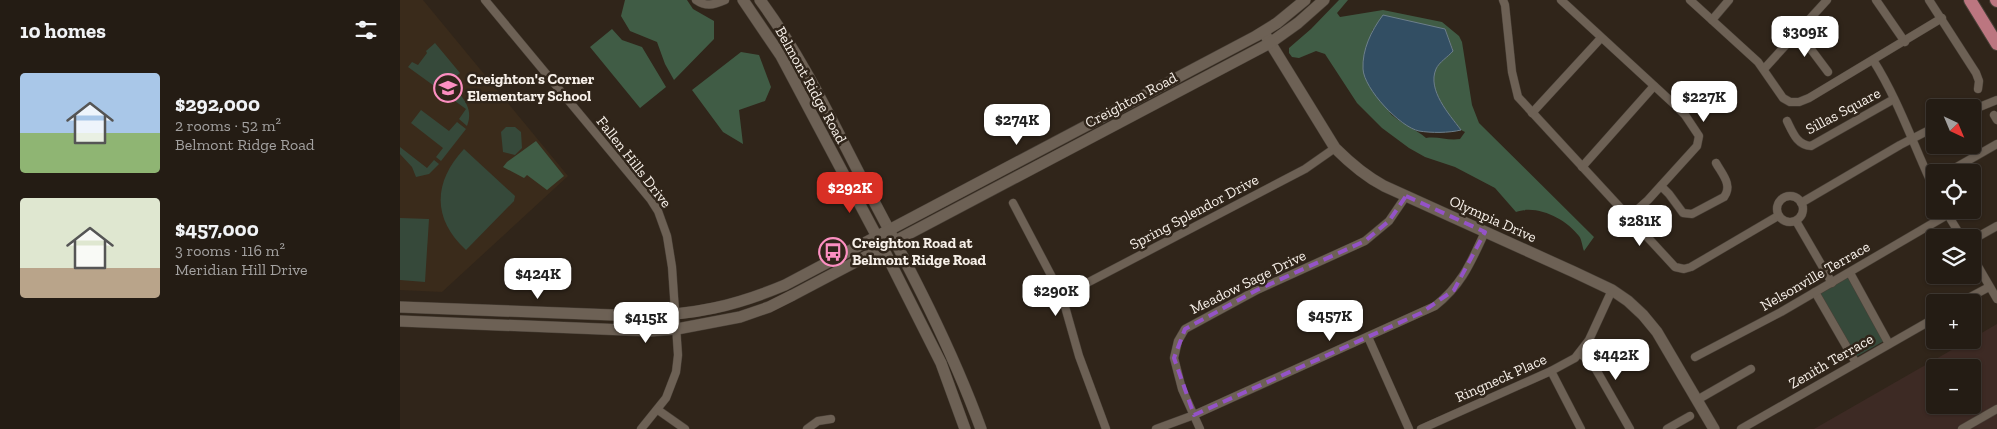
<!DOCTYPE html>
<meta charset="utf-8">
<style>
:root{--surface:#241c14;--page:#2c251d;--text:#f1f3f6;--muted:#a3a1a0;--line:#413a34;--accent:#d93025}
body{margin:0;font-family:"Zilla Slab",serif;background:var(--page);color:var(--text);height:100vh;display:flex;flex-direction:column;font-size:19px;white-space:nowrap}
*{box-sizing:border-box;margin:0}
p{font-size:16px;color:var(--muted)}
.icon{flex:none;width:28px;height:28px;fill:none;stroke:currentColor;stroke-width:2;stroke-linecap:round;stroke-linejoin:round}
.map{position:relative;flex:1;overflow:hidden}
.panel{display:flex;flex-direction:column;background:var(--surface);width:400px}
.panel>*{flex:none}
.needle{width:32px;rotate:136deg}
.buttons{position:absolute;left:1526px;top:99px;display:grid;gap:10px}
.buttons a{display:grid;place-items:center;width:55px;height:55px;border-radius:5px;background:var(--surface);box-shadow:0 1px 4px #0004,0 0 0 1px var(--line);font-size:25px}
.price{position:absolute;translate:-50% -42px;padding:0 11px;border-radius:10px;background:#fff;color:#222;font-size:16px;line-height:32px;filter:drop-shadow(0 1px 2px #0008)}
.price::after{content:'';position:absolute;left:50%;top:30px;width:15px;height:11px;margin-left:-8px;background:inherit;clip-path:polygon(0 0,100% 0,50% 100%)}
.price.selected{background:var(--accent);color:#fff}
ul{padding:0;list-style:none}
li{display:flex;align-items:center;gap:15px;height:125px;padding:0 20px}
li span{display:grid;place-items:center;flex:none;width:140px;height:100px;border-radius:5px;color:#555}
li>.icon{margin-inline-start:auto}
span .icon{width:60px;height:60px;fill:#fffc;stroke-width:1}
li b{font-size:21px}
h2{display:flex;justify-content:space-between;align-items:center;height:60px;padding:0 20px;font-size:21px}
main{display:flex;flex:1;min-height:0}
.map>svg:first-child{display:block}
</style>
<main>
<section class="panel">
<h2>10 homes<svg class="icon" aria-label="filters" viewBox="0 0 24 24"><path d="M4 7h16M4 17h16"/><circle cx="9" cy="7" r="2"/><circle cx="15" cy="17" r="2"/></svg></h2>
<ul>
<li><span style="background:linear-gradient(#a9c7e8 60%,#8fb573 0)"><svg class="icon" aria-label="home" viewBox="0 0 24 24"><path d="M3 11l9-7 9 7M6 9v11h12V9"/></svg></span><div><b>$292,000</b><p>2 rooms · 52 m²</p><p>Belmont Ridge Road</p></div></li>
<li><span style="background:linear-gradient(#dfe7d0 70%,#b9a48a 0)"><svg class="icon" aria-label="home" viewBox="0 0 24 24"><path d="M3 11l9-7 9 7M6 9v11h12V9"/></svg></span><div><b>$457,000</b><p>3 rooms · 116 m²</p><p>Meridian Hill Drive</p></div></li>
</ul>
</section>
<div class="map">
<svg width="1597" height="429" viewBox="0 0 1597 429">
<rect width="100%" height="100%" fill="#30251a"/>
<!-- commercial -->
<path fill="#3d2a24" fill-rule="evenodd" d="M 1597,324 L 1597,429 L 1414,429 L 1569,340 L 1572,340 L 1573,338 ZM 1535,368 L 1572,368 L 1572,405 L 1535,405 Z"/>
<!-- built -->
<polygon fill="#3a2b1b" points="0,0 23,0 168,176 42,292 0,290"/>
<!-- green -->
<g fill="#36493a">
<path d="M 35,43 L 60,73 L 50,82 C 60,95 75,107 67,126 L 59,119 L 66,109 L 8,67 L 12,62 L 18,65 L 27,53 L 26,51 Z"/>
<polygon points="21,110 49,131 57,122 66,129 41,161 36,157 43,148 11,123"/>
<polygon points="106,127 115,127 121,132 122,148 115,155 103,152 101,132"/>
<polygon points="0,147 27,168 34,160 39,164 29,174 16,177 12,167 0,154"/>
<path d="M 64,149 L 115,196 L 114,201 L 66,250 C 32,219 33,182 64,149 Z"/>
<polygon points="0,218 29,219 25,282 0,280"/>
<polygon points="1447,276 1484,341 1456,357 1418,292"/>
</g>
<!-- forest -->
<g fill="#405c45" fill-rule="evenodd">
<polygon points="225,0 287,0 293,9 314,21 314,39 274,80 265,64 257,42 230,31 221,16"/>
<path d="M 939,0 L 948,0 L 937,13 L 940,17 L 983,10 L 1042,22 L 1059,36 L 1062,42 L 1072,105 L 1079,123 L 1194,237 L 1184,251 C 1182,246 1182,240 1179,236 C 1166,219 1137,204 1116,212 L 1095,188 L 1055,167 L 1025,157 L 1009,148 L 982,128 L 957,103 L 925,54 L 916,51 L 899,58 L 892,57 L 889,53 L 889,48 L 911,29 ZM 973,29 L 1045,29 L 1053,50 C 1048,57 1039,62 1036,68 C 1026,90 1049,114 1061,130 L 1065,132 L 1060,139 C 1048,141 1038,136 1026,138 C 1016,129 1002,124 993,116 C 989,113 987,107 984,103 C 958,75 961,63 973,29 Z"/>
<polygon points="212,29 222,40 242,47 266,87 240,108 190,47"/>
<polygon points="341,52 359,55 371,87 365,101 339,110 343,144 323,132 292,90"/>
<polygon points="136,141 164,176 147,190 127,175 124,178 103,167 107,162"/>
</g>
<!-- water -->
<path fill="#324e63" stroke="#6d7f8b" d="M 983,15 L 1045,29 L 1053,51 C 1048,57 1039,62 1036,69 C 1027,90 1049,114 1061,130 C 1049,133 1031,133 1019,131 C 1000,127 964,89 963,69 C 962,50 971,31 983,15 Z"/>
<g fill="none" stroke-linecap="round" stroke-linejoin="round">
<defs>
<g id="street">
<polyline points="85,0 251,200 258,211 267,236 272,267 278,355 276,372 266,398 241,429"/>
<path d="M 296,0 C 306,7 313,5 325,0"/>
<polyline points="1103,0 1105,5 1112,72 1118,97 1275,267 1284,269 1291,267 1378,216"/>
<polyline points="1161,0 1275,105 1285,115 1299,136 1297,146 1248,200 1228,218"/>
<polyline points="1290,0 1358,62 1383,98 1390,102 1399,102 1409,98 1542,18"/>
<polyline points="1476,0 1505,42"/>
<polyline points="1529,0 1576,73 1579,81 1578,89"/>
<polyline points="1312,20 1329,0"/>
<polyline points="1398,32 1428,72"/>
<path d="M 1473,60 C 1499,101 1514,147 1535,191"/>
<polyline points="1364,69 1427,0"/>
<polyline points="1572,110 1597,100"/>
<polyline points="1132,113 1201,38"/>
<polyline points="1594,115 1597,120"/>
<path d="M 1387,121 C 1393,133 1397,145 1411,146 L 1494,99"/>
<polyline points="1182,167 1254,86"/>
<polyline points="1548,172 1597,144"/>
<path d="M 1261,186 L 1269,194 L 1283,213 L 1292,214 L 1324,197 C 1333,185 1322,174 1316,163"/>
<circle cx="1390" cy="209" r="13"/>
<polyline points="613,203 662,296 679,356 706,429"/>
<polyline points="1401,203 1500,145 1535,127"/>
<polyline points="1545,210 1562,238"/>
<polyline points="1396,221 1432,283"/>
<polyline points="1572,240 1597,226"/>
<polyline points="1572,256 1597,299"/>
<polyline points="1450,273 1489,344"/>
<polyline points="1415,292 1456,363"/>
<polyline points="662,296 905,169 935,148"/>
<polyline points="1561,302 1589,287"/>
<polyline points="968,337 1009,429"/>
<polyline points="1180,353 1194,366 1230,429"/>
<polyline points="1295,357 1381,312 1547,215"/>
<polyline points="1151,371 1181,429"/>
<polyline points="1297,400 1351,369"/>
<polyline points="258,410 285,429"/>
<polyline points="407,429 418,421 431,419"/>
<path d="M 756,429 L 794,415 L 1035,306 C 1062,285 1071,262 1085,232"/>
<polyline points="800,429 782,389 774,358 778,341 785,329 857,290 965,241 989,221 1006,196"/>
<polyline points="1021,429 1151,371 1175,358 1189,340 1212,290"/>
<polyline points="1267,429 1290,416"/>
<polyline points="1341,429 1535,318"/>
<polyline points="1562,429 1597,409"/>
</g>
<g id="secondary">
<polyline points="343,0 381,56 483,248 541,363 565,429"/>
<path d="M 360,0 C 400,54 429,115 460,175 C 504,258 549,341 581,429"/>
<path d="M 866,36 L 935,148 C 950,163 965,176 984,186 L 1174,272 L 1212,290 L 1228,301 L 1243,315 L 1257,332 L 1314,429"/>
<path d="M 0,307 L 240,316 C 294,315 335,306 385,285 L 856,36 L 877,23 L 905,0"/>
<polyline points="0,321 250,331 277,329 340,317 369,307 393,295 870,43 898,23 924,0"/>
</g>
<g id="primary">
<polyline points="1570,0 1597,44"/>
<polyline points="1596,0 1597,1"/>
</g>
</defs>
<!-- street casing -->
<use href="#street" stroke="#494037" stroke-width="9"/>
<!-- secondary casing -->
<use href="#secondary" stroke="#494037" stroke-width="12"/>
<!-- primary casing -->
<use href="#primary" stroke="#494037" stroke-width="14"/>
<!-- street -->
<use href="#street" stroke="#6d6155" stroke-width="8"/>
<!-- secondary -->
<use href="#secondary" stroke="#6d6155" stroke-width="11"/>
<!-- primary -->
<use href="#primary" stroke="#bc7680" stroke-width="12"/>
</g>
<!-- marked area -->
<path fill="none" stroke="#9453c7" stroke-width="4" stroke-dasharray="10 6" stroke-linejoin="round" d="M 1006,196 L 1085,232 L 1054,290 L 1021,313 L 794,415 L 774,358 L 785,329 L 857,290 L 965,241 L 989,221 Z"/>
<!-- icons -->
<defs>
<symbol id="school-ring" viewBox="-11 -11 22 22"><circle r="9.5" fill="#30251a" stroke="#fc8fc1" stroke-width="1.5"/><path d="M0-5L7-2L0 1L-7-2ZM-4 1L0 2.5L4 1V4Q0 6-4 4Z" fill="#fc8fc1"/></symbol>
<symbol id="bus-ring" viewBox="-11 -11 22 22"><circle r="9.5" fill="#30251a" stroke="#fc8fc1" stroke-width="1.5"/><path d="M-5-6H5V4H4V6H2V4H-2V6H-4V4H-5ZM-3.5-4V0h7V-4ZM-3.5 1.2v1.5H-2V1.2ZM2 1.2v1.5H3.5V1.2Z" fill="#fc8fc1"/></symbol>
</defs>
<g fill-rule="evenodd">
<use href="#school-ring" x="32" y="72" width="32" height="32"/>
<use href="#bus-ring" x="417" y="236" width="32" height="32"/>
</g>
<g text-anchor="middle" stroke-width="5" stroke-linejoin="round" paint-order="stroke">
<!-- poi labels -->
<g font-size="15" font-weight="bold" fill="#f7f0e9" stroke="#30251a" text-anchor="start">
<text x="67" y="84">Creighton's Corner<tspan x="67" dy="17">Elementary School</tspan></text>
<text x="452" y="248">Creighton Road at<tspan x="452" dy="17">Belmont Ridge Road</tspan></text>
</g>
<!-- street labels -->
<g font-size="15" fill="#f7f0e9" stroke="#30251a">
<text transform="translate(411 85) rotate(61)" y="5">Belmont Ridge Road</text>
<text transform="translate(731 100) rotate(-28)" y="5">Creighton Road</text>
<text transform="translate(1443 111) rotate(-28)" y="5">Sillas Square</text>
<text transform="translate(234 162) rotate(52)" y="5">Fallen Hills Drive</text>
<text transform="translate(794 212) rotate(-28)" y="5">Spring Splendor Drive</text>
<text transform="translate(1093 219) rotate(24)" y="5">Olympia Drive</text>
<text transform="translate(1415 276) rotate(-30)" y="5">Nelsonville Terrace</text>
<text transform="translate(848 282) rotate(-26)" y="5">Meadow Sage Drive</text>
<text transform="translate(1431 361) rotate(-30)" y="5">Zenith Terrace</text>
<text transform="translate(1101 378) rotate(-24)" y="5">Ringneck Place</text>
</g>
</g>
</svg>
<div class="buttons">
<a><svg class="needle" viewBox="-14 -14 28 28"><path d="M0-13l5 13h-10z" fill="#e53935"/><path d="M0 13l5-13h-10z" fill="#a3a1a0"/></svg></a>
<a><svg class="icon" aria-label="locate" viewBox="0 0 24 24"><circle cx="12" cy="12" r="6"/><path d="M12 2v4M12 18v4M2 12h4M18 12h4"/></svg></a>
<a><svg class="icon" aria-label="layers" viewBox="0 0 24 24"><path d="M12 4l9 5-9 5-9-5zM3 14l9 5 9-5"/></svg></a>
<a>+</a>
<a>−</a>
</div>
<b class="price" style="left:1405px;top:58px">$309K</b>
<b class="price" style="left:1304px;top:123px">$227K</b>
<b class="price" style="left:617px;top:146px">$274K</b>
<b class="price selected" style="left:450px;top:214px">$292K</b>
<b class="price" style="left:1240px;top:247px">$281K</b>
<b class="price" style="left:138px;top:300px">$424K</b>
<b class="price" style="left:656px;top:317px">$290K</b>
<b class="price" style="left:930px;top:342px">$457K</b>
<b class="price" style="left:246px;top:344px">$415K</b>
<b class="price" style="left:1216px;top:381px">$442K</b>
</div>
</main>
